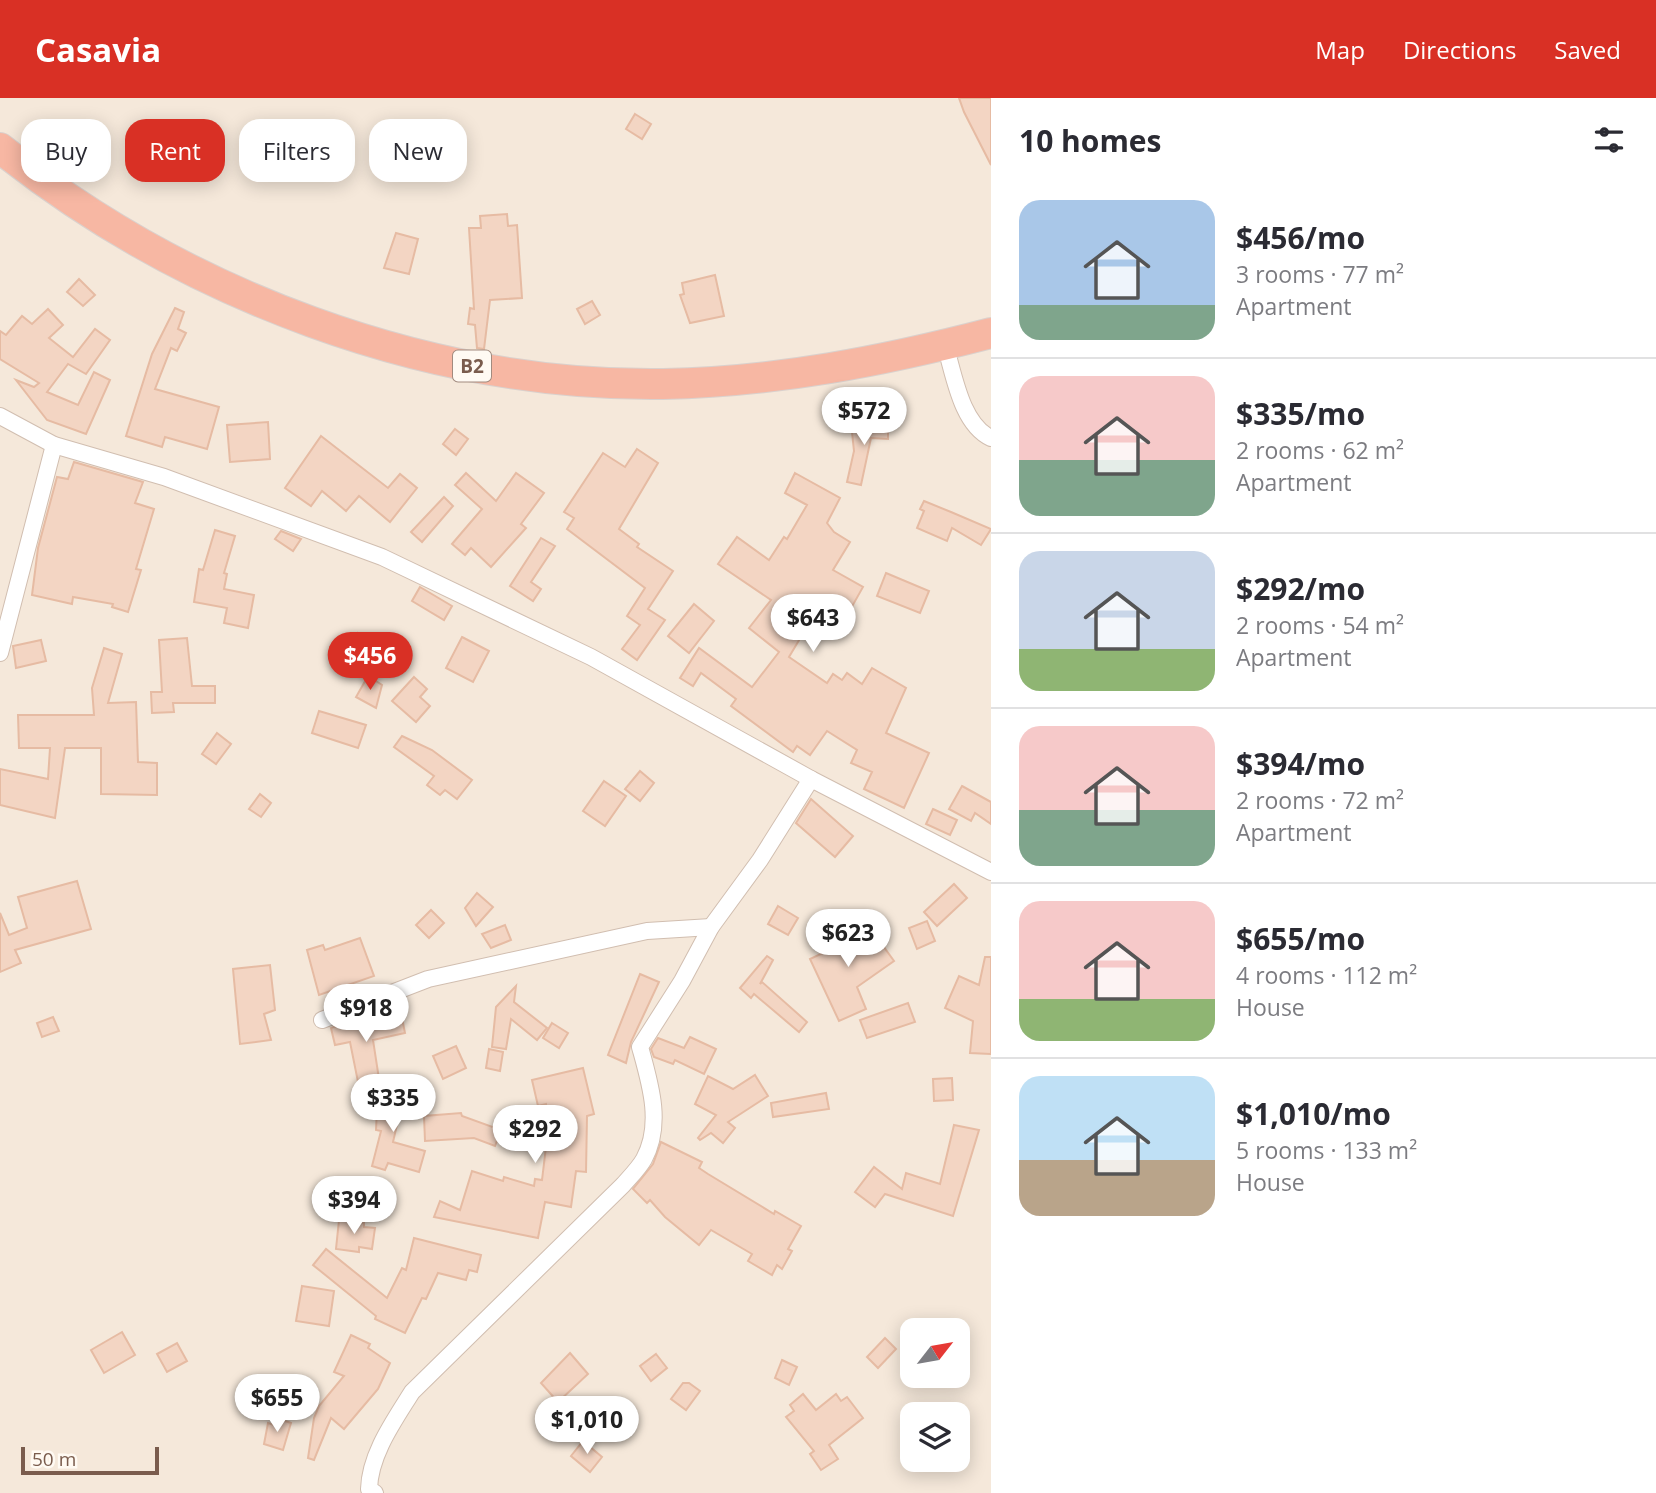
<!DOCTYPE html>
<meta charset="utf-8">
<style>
:root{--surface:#fff;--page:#f2f2f3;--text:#2b2b33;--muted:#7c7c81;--line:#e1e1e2;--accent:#d93025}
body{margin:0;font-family:"Open Sans",sans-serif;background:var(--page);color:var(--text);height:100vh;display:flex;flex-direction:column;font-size:26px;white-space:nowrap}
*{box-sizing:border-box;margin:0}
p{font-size:23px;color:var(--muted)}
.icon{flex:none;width:38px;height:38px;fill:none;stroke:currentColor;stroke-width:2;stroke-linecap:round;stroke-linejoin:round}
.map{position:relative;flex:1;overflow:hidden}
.side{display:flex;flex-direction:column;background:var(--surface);width:665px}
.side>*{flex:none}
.banner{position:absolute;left:21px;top:21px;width:665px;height:63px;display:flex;gap:14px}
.needle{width:46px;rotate:59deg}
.buttons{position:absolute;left:900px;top:1220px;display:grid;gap:14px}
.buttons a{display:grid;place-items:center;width:70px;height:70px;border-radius:14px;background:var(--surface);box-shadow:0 4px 18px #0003;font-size:35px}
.scale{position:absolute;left:21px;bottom:18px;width:138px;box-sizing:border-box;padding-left:7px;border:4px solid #7a5c4d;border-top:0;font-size:19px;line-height:24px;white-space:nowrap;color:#7a5c4d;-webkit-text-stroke:5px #fffaf3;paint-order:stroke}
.price{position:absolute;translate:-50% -60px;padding:0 16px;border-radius:24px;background:#fff;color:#222;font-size:23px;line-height:46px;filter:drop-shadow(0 2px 4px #0008)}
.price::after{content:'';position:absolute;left:50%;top:42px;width:21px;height:16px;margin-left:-10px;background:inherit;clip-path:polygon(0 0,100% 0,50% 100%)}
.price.current{background:var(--accent);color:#fff}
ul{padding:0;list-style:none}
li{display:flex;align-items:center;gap:21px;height:175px;padding:0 28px}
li+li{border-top:2px solid var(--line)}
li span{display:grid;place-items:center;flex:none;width:196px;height:140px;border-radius:21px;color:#555}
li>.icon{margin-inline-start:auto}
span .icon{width:84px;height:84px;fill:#fffc;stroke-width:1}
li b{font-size:30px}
h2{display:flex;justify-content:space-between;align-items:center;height:84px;padding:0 28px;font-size:30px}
.pill{padding:0 24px;border-radius:21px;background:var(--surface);box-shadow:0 4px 18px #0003;font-size:24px;line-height:63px}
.pill.current{background:var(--accent);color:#fff}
header{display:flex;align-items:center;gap:42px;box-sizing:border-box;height:98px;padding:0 35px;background:var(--accent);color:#fff}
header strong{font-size:33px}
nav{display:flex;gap:38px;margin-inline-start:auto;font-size:24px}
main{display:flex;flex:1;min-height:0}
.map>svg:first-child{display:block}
</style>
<header>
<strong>Casavia</strong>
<nav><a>Map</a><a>Directions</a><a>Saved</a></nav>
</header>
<main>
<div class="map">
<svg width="991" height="1395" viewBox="0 0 991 1395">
<rect width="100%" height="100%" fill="#fdf6ec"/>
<!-- residential -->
<path fill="#f5e8da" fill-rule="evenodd" d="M 0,0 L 991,0 L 991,1395 L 0,1395 ZM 912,1232 L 957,1232 L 957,1278 L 912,1278 ZM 912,1316 L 957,1316 L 957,1362 L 912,1362 Z"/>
<!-- building -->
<g fill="#f3d5c3" stroke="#e6bba3" stroke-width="2">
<polygon points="959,0 991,0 991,67 964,14"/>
<polygon points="635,16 651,26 642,41 626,31"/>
<polygon points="507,116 508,128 517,127 522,200 490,202 484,251 477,250 475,227 468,226 470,210 474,211 469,130 481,130 480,118"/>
<polygon points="396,135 418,141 409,176 384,170"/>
<polygon points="715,177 724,218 690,225 680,197 684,196 682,185"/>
<polygon points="79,181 95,197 83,208 67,194"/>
<polygon points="592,203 600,217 585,226 577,211"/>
<polygon points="175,210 184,214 178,231 186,235 177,253 171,250 155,291 219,309 207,351 165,339 162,349 126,338 152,256"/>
<polygon points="48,211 63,227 49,240 73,259 95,231 110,242 86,276 68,266 47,294 78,307 94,274 110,282 86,336 47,322 16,282 34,289 39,285 0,261 0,233 6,237 22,218 32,226"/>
<polygon points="268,324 270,361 230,364 227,327"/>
<polygon points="851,325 888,325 888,341 871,340 861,387 847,384 854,353"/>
<polygon points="455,331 468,341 456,357 443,346"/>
<polygon points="321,338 388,390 400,376 417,390 390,424 359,398 346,413 322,393 311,408 285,390"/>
<polygon points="637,351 658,365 619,431 639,446 637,449 673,473 648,511 665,522 637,562 622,551 640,527 627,518 645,490 567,431 574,420 564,414 603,355 625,369"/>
<polygon points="74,364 143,384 135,405 154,411 136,471 141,472 128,514 112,509 113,506 73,499 72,506 32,497 38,450 57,379 68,381"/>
<polygon points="466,375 496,403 516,375 544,395 521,426 526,430 491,469 471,450 465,457 452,446 482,411 455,387"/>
<polygon points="795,375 840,400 827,425 834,434 850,444 833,472 863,489 845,521 820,507 789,559 827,585 833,576 842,582 847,575 862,586 872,570 906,590 886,635 929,655 904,710 864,691 872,674 851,665 857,652 827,633 810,657 797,648 793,654 731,608 736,601 701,575 693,588 680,580 699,550 752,589 779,554 749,530 771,502 718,466 737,439 769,462 784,439 787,441 807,407 785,395"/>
<polygon points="444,399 453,408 422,444 411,434"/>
<polygon points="924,403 951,414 991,431 981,447 952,430 947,443 917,430 924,413 920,411"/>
<polygon points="215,432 235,438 224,475 227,476 224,491 254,497 248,530 224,525 227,510 194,504 199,471 203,472"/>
<polygon points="281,433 301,441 293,453 275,441"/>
<polygon points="541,440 555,448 531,484 541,491 533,503 510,488"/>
<polygon points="886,475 929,493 920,515 877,498"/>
<polygon points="420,489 452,508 444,522 412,503"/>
<polygon points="694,506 714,523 689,555 668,538"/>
<polygon points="358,535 386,554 374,577 344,560"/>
<polygon points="462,539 489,553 473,584 446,570"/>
<polygon points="187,540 192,588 215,588 215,605 173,605 174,614 152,615 151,594 162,594 159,542"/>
<polygon points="41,542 46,563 16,570 13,548"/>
<polygon points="104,550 122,556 108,605 136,604 138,664 157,665 157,697 101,696 101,650 65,650 55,720 0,707 0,671 48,681 50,650 19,650 18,617 94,617 92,590"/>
<polygon points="368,578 382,587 376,610 356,599"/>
<polygon points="414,579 427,591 420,599 430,608 416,624 392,603"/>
<polygon points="319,613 366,627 358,650 312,635"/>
<polygon points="217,635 231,646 216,666 202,656"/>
<polygon points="402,638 432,652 472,682 457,701 445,692 440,697 427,687 434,678 394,649"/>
<polygon points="640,673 654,685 640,703 625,691"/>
<polygon points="604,683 626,698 605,728 583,713"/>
<polygon points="962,688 991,704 991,726 975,715 971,723 949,711"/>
<polygon points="260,696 271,705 261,719 249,711"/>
<polygon points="811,701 853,738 835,759 796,725"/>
<polygon points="933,711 957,722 950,737 926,726"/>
<polygon points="77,783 91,831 15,852 21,865 0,874 0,815 9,837 27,830 18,799"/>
<polygon points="954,786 967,800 937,828 924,814"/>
<polygon points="477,795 493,809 476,828 465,810"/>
<polygon points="778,808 798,820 788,837 768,826"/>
<polygon points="431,812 444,825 429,840 416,827"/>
<polygon points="835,817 865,850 878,841 894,863 857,889 866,911 839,923 810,861 840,847 823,828"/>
<polygon points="927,823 935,843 917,851 909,830"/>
<polygon points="505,827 511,842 491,850 482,836"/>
<polygon points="360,840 374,878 319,897 307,852 323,847 325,852"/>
<polygon points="767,858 773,862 760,886 762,884 807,924 799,934 754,896 751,900 740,890"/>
<polygon points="985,859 991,859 991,956 970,955 973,923 945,910 959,878 979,887"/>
<polygon points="270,867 275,912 264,916 271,942 240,946 233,871"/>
<polygon points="640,876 659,884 631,944 626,965 608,957"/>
<polygon points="516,888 514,904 547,930 537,942 511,921 506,951 492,949 496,909"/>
<polygon points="908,905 915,924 867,940 860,922"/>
<polygon points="53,919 59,933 42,939 37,925"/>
<polygon points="402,920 405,935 373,942 379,981 358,984 350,944 335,947 331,930 352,922 354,930"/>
<polygon points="552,925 568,935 559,950 543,940"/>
<polygon points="690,939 716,951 704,976 675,962 673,966 654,959 651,951 658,940 684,950"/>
<polygon points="456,948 466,970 443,981 433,958"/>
<polygon points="489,951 503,954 500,973 486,970"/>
<polygon points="583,970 594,1016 587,1018 586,1074 576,1073 571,1109 545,1104 538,1140 434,1119 440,1103 460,1112 472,1073 503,1083 504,1079 534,1088 535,1081 542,1082 548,1032 546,1006 538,1008 532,982"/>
<polygon points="755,977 768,998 728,1024 735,1030 723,1045 711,1035 700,1042 698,1040 716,1017 695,1006 708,978 733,991"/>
<polygon points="952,980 953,1002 934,1003 933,981"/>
<polygon points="398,989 398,997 404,997 393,1044 425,1053 419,1074 388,1065 385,1072 372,1068 381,1033 376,1032 378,990"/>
<polygon points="826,995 829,1011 773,1019 771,1005"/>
<polygon points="461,1015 462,1018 501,1032 495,1048 474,1040 425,1043 424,1018"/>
<polygon points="954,1027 979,1032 953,1118 885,1096 875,1109 855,1094 874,1069 902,1091 906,1075 940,1086"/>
<polygon points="661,1044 702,1064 699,1070 708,1076 774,1116 775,1113 801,1128 788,1151 792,1153 782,1171 777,1167 772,1177 748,1163 752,1156 711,1132 699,1147 665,1119 650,1102 647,1105 633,1091 653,1066"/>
<polygon points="339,1122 364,1125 364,1129 375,1130 372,1151 359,1149 359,1154 336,1151"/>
<polygon points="414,1140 481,1157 477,1174 469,1172 466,1182 438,1175 426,1201 422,1200 405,1235 375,1221 376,1218 313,1167 326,1151 387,1200 402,1170 406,1172"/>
<polygon points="302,1188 334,1193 329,1228 296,1223"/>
<polygon points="122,1234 135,1257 104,1275 91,1252"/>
<polygon points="351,1237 370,1246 368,1250 390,1265 378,1291 344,1331 331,1320 314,1362 308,1360 314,1320 319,1308 344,1278 334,1274"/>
<polygon points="885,1240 896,1251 878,1270 867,1259"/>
<polygon points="177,1245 187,1263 167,1274 157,1256"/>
<polygon points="570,1255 588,1276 558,1304 541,1285"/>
<polygon points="656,1256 667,1270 651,1283 640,1268"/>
<polygon points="782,1262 797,1269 789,1287 775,1280"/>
<polygon points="683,1285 689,1285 700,1293 686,1312 671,1301"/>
<polygon points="803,1296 816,1312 836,1296 841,1303 847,1299 863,1320 829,1347 838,1361 821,1372 810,1356 814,1353 786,1319 794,1313 790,1307"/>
<polygon points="276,1320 291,1325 283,1352 264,1346 268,1325 274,1327"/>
<polygon points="583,1343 602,1359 590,1374 571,1358"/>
</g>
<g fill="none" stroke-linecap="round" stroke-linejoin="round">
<defs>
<g id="street">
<path d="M 945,247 C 954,276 961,326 991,340"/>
<polyline points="0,318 54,347 164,379 382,459 591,559 811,681 991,774"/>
<polyline points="0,555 54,347"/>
<polyline points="322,922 428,881 647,833 711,829"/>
<path d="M 375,1395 L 369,1391 C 370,1356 394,1323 412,1294 L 623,1087 C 630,1079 639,1070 644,1061 C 663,1026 650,985 640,949 L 682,883 L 711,829 L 760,762 L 811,681"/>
</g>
<path id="highway" d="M 0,50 C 183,196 427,289 663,286 C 775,284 884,263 991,235"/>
</defs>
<!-- street casing -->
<use href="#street" stroke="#d1beb0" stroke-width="18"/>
<!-- highway casing -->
<use href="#highway" stroke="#dad1cd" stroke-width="32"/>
<!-- street -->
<use href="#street" stroke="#fff" stroke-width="16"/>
<!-- highway -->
<use href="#highway" stroke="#f7b7a3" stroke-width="30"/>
</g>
<g text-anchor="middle" stroke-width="5" stroke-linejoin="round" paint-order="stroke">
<!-- shield labels -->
<rect fill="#fffaf3" stroke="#a28b7f" stroke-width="2" x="453" y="252.5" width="38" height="31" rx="5"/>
<g font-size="19" font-weight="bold" fill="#7a5c4d">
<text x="472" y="275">B2</text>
</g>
</g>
</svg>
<div class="buttons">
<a><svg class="needle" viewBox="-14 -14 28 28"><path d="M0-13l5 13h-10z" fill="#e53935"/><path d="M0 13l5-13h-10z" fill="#7c7c81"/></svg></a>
<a><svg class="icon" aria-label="layers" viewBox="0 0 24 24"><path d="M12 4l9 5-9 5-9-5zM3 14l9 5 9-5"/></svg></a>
</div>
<div class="scale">50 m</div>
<b class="price" style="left:864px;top:349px">$572</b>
<b class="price" style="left:813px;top:556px">$643</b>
<b class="price current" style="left:370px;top:594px">$456</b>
<b class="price" style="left:848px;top:871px">$623</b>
<b class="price" style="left:366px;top:946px">$918</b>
<b class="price" style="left:393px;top:1036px">$335</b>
<b class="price" style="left:535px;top:1067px">$292</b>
<b class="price" style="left:354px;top:1138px">$394</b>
<b class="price" style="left:277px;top:1336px">$655</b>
<b class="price" style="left:587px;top:1358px">$1,010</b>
<div class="banner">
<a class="pill">Buy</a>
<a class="pill current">Rent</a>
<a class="pill">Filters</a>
<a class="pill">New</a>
</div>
</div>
<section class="side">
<h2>10 homes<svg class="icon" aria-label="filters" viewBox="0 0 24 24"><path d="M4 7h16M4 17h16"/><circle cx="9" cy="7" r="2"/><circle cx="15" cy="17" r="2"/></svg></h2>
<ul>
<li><span style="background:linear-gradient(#a9c7e8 75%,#7fa58c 0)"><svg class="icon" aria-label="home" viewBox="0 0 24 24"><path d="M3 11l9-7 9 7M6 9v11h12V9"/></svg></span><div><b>$456/mo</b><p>3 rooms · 77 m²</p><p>Apartment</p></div></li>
<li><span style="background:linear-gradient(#f6c9c9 60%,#7fa58c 0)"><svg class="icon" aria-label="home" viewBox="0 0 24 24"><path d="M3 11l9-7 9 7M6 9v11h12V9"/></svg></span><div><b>$335/mo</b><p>2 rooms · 62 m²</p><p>Apartment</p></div></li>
<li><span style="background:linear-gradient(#c9d6e8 70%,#8fb573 0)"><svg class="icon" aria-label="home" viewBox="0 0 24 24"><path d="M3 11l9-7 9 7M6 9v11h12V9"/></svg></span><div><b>$292/mo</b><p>2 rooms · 54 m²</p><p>Apartment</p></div></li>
<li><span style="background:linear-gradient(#f6c9c9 60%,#7fa58c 0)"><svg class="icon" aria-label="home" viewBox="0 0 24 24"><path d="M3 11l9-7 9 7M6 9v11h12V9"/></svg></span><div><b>$394/mo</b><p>2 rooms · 72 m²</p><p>Apartment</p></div></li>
<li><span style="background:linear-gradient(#f6c9c9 70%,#8fb573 0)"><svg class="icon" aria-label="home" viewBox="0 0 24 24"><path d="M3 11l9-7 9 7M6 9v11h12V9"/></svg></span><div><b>$655/mo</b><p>4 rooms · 112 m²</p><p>House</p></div></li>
<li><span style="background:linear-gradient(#bfe0f5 60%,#b9a48a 0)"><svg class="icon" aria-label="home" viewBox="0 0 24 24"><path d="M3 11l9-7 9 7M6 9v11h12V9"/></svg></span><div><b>$1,010/mo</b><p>5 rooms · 133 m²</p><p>House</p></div></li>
</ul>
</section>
</main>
